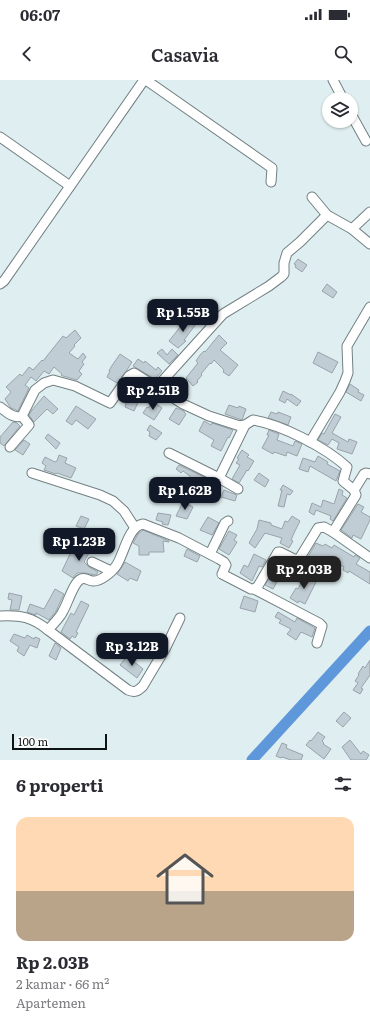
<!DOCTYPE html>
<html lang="id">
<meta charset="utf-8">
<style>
:root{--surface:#fff;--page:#f2f2f3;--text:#2b2b33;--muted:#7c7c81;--accent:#111827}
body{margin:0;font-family:Literata,serif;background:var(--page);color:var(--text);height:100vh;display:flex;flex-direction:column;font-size:15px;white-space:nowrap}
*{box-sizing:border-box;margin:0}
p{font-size:13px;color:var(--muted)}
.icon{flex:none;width:22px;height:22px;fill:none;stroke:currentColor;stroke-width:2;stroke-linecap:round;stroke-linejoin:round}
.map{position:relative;height:680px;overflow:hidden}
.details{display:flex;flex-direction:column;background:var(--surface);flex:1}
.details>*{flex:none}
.tools{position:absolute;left:322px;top:12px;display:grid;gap:8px}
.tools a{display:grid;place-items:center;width:36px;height:36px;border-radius:50%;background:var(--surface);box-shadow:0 1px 3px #0004;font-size:20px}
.scale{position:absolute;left:12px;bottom:10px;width:95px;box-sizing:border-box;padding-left:4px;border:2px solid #0e1314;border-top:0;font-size:11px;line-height:14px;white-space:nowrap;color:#0e1314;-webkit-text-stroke:3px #fff;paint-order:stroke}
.price{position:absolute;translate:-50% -34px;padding:0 9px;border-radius:8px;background:var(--accent);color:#fff;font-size:13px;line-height:26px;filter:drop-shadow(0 1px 2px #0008)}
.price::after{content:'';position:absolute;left:50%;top:24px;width:12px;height:9px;margin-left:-6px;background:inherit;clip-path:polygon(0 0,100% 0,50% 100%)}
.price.active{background:#222;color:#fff}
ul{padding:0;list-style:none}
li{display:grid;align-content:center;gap:8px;height:212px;padding:0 16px}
li span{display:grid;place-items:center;height:124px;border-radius:12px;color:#555}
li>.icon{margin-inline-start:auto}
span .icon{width:72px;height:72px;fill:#fffc;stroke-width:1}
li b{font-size:17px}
h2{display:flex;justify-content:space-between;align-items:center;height:48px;padding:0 16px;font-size:17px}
.status{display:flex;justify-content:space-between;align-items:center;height:28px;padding:0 20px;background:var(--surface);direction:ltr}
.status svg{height:11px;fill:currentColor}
header{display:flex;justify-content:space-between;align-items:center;height:52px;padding:0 16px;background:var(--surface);font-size:18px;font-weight:600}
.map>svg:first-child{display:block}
</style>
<div class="status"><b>06:07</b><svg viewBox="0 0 49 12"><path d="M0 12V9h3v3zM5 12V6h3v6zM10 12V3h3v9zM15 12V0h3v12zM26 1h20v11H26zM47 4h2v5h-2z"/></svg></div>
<header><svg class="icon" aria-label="back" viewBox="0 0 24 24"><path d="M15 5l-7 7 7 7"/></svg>Casavia<svg class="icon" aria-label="search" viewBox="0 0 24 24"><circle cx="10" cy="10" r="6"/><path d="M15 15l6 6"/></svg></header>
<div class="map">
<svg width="370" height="680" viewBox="0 0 370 680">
<rect width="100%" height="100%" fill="#dfeef0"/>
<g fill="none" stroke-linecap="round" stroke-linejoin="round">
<!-- river -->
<polyline stroke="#5e98db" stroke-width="11" points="252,680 370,551"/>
</g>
<!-- building -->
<g fill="#c1cdd4" stroke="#98a4aa">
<polygon points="298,179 307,185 302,192 295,187 296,185 294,184"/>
<polygon points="327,204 337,212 333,218 322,211"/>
<polygon points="188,237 196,244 184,260 186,261 178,268 169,261"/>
<polygon points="75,250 81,258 74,265 75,266 69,273 78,279 83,273 86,277 82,282 84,284 79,291 82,294 77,300 63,296 61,295 62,294 54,287 49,294 44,291 36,301 31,297 25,305 29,308 18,331 11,328 5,319 11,312 6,307 20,294 22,296 29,287 33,290 42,280 43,281 63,256 66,258"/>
<polygon points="219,255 227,263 220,270 238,285 229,296 223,292 224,290 214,280 211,284 210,283 201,294 202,295 197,301 198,302 193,306 186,298 198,283 196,281 200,275 204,271 205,272"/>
<polygon points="162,269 167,275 172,269 178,275 169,284 157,273"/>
<polygon points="318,272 338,282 332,293 313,283"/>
<polygon points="120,274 132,282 127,290 117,303 107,297 110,291 109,291 111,287"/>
<polygon points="138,279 144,283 145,281 156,290 158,287 162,291 155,299 133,286"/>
<polygon points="350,304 359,310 358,312 364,315 361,321 346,312"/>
<polygon points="141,305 148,309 147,310 143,317 141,316 134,331 125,327 127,320 126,319 129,313 135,316"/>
<polygon points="283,311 291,315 291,314 301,321 297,326 287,319 285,323 279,320"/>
<polygon points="44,316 58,329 53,334 47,329 34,342 29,335 32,330"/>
<polygon points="153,322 162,328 154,340 143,333 147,327 148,328"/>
<polygon points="229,325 238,328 239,326 246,329 242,340 225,334"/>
<polygon points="76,326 96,339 88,349 76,340 72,345 66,341"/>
<polygon points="176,328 184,331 184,332 186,334 179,345 169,339"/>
<polygon points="271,332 277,334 278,332 291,337 288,345 268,338"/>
<polygon points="335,334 341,337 332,353 348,362 349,359 357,362 352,374 337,369 339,363 332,359 328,365 318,360 322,353 324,354"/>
<polygon points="204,341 211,345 212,343 233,350 229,358 228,357 221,371 211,366 214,360 199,351"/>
<polygon points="13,342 17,343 20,346 4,366 0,363 0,357"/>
<polygon points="150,345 162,353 156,360 149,356 150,352 147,350"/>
<polygon points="269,350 279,354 277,360 293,366 295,361 302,364 297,376 287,372 286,376 274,372 273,374 262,368 269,355 267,355"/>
<polygon points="48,354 60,363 56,369 45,358"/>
<polygon points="24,360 30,364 23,375 15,370"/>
<polygon points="242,370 249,375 247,377 254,381 248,391 247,390 239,403 232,399 240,385 236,383 239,379 237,378"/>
<polygon points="59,375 67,378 65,383 76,388 71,398 57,393 56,394 44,390 46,386 42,383 45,377 55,382 57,381"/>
<polygon points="318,376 328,382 327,384 340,391 336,401 310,386 308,392 299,389 303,378 315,382"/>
<polygon points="179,385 214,402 210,410 202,405 200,408 187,402 190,396 183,391 181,393 176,389"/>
<polygon points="259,393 269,400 265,407 254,400"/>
<polygon points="283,405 293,411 290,415 287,414 284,427 278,426 282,410 280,410"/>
<polygon points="339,409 343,411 342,415 347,418 333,441 330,439 331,436 316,430 314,435 309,432 312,423 321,427 323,420 334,424"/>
<polygon points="224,410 237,415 235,421 221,417"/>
<polygon points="183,422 193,427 187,439 176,436"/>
<polygon points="358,424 364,427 361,432 370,437 370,440 361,459 353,455 352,458 341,450"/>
<polygon points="158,433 171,435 168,445 162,444 163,442 156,440"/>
<polygon points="81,436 89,439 84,449 76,446"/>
<polygon points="292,436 300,441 294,453 291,460 293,461 289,468 280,463 282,458 265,453 255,468 249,463 257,449 259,440 271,443 271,445 282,449 285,441 288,442"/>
<polygon points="208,437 219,443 212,455 200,450"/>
<polygon points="143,450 169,461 169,462 163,461 164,472 149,472 149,475 139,475 139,466 133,463 138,454"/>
<polygon points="229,451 237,455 234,460 237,462 229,475 219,469"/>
<polygon points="85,458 95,462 84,482 89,487 98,492 97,494 95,495 85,493 77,493 73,498 62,491 71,472 81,477 87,465 83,464"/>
<polygon points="316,463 323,466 325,464 332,468 334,465 354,477 355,475 360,478 356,484 370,492 370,504 349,491 348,493 343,490 344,487 335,482 332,489 315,482 314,483 306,480"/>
<polygon points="187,469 200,476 197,482 184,476"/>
<polygon points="254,474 266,480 262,487 259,486 252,501 240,493 244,485 248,487"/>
<polygon points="280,480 282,482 283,480 289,483 283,494 281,494 273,509 265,505"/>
<polygon points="125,482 141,491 137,501 130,498 128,501 117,494"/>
<polygon points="305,495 316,502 305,524 299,521 298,523 290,518 296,508 298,509"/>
<polygon points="55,509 64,514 56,531 49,540 36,533 36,535 27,532 30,524 44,529"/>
<polygon points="9,513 22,516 19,530 10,530 12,520 8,519"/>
<polygon points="244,516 258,521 255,532 240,528"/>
<polygon points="81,521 89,525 76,552 78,553 75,558 72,556 70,559 61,552 62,550 71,533 74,535"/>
<polygon points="278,532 295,542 297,538 315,548 312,557 301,552 296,560 287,554 291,549 279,543 281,540 275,537"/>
<polygon points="14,554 25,558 27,555 34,559 35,557 40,559 37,568 30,565 24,576 17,571 19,567 10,561"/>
<polygon points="55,563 61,568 56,580 49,576"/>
<polygon points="127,576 143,589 137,598 120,585"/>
<polygon points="370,580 370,595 361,608 363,609 360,614 353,610 358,603 355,601 359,595 358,594 363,586 365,588"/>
<polygon points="344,632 351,638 343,647 336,641"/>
<polygon points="318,652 325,657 322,661 324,663 323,664 331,669 324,679 306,665 310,660 311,661"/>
<polygon points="350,660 361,674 363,671 369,675 366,680 351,680 342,667"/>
<polygon points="282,663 287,665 286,668 303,675 301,680 291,680 282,677 281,678 276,676"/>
</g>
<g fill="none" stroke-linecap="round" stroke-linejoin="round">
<defs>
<g id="minor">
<polyline points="146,0 272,88 271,102"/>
<polyline points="333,0 343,19"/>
<polyline points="351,34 366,61"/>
<polyline points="0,57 70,106"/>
<polyline points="312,117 327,135 352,149 370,164"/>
<polyline points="352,149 370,132"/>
<polyline points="0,204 4,201 144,0"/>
<polyline points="156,308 223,234 269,206 281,197 284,194 284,183 287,173 300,162 327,135"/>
<path d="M 0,327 C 7,332 13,339 22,336 L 35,310 L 44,303 L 53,300 L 75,306 L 110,323 L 129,296 L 134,293 L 183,324 L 209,336 L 240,346 L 245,345 L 253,340 C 282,345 325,367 347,387 L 343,401 L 354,410 L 356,415 L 333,452 L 370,478"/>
<polyline points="310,362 340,312 345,301 348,293 347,266 370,227"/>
<polyline points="10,367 29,345 22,336"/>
<polyline points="169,373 219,398 238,409"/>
<polyline points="32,393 100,415 113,421 124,431 135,448"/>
<polyline points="219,398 245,345"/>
<polyline points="354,410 364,394 366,393 370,394"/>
<polyline points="210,474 225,443 228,441"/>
<polyline points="92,482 111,491"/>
<polyline points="254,509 319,543 322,546 317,563"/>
<path d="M 0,536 C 21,535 32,537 48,550 C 53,544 60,538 63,531 C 68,523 73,503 81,499 C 86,497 89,501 93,501 C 100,502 112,492 116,486 C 124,475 128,446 143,444 L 179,458 L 219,479 L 224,482 L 226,485 L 222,494 L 251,509 L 254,509 L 258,506 L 278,472 L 280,472 L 294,479 L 299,479 L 318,448 L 324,447 L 333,452"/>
<path d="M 48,550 L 128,610 C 135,613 138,611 143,606 L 165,569 L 180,538"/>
</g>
</defs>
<!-- minor casing -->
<use href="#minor" stroke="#738083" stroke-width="11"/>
<!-- minor -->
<use href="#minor" stroke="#fff" stroke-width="9"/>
</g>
</svg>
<div class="tools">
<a><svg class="icon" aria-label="layers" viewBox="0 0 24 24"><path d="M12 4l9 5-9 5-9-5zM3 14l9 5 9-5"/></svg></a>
</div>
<div class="scale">100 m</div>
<b class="price" style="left:183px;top:253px">Rp 1.55B</b>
<b class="price" style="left:153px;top:331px">Rp 2.51B</b>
<b class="price" style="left:185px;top:431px">Rp 1.62B</b>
<b class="price" style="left:79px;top:482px">Rp 1.23B</b>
<b class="price active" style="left:304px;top:510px">Rp 2.03B</b>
<b class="price" style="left:132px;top:587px">Rp 3.12B</b>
</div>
<section class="details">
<h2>6 properti<svg class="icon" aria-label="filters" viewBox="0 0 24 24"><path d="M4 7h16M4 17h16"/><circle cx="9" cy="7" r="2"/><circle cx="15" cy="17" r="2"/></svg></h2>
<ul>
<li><span style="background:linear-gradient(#ffd9b3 60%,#b9a48a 0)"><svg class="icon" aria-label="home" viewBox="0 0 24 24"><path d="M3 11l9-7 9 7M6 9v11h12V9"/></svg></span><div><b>Rp 2.03B</b><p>2 kamar · 66 m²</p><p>Apartemen</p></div></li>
</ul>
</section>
